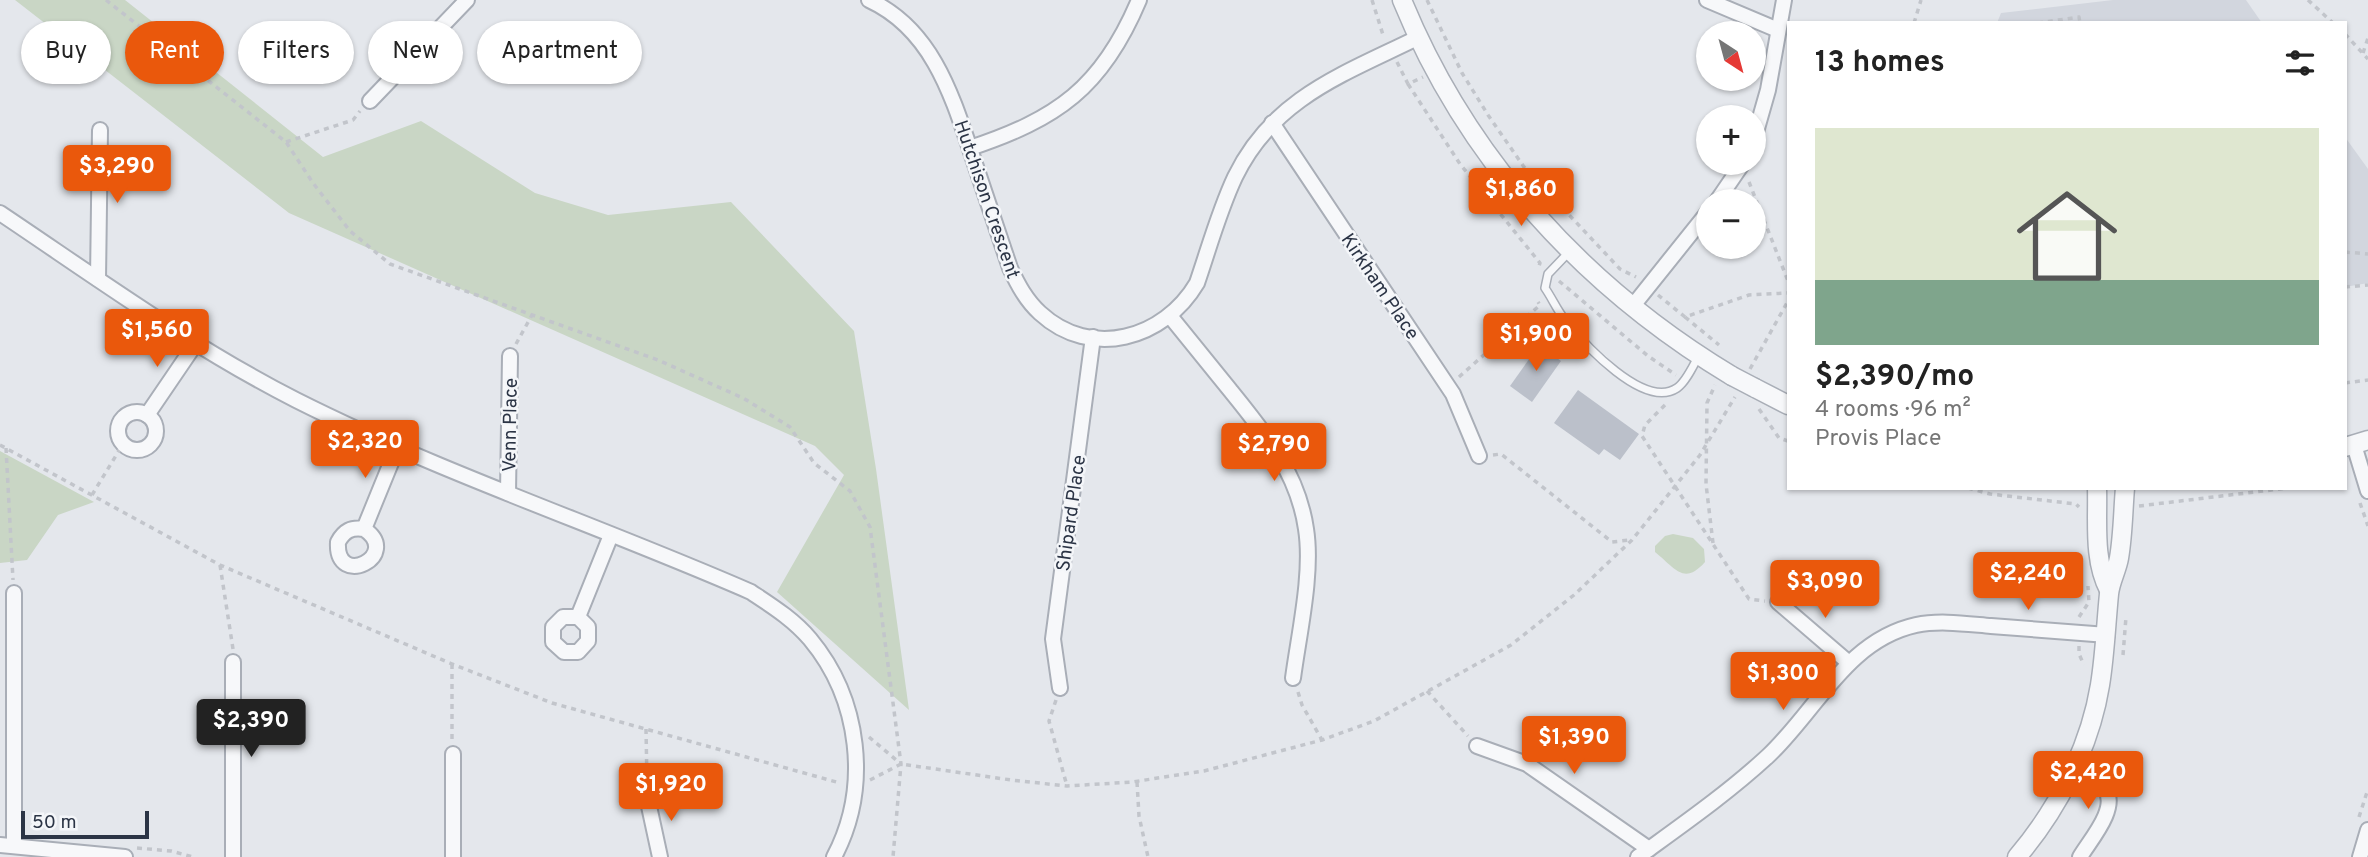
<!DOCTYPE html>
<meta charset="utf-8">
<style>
:root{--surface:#fff;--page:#f6f6f6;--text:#222;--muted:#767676;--accent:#ea580c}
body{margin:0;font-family:Overpass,sans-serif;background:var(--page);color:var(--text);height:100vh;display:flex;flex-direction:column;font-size:26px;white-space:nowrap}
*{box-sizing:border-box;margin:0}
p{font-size:23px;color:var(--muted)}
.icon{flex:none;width:38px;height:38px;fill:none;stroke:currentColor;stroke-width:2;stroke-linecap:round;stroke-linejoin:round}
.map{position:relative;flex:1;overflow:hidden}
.side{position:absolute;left:1787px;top:21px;width:560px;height:469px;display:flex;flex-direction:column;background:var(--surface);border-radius:0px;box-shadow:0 2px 5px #0004}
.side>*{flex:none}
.hud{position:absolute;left:21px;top:21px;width:665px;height:63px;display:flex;gap:14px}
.needle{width:46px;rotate:144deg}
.fabs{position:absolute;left:1696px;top:21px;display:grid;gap:14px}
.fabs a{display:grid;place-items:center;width:70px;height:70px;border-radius:50%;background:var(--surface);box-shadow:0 2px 5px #0004;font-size:35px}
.scale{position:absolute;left:21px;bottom:18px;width:128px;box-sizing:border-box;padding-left:7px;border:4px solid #2b3445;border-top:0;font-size:19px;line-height:24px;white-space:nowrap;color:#2b3445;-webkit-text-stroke:5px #f4f6f9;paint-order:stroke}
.price{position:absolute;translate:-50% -60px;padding:0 16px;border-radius:7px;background:var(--accent);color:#fff;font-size:23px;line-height:46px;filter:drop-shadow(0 2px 4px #0008)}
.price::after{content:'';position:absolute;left:50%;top:42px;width:21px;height:16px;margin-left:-10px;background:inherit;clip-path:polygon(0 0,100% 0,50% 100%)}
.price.current{background:#222;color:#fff}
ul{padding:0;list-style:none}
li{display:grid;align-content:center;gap:14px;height:371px;padding:0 28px}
li span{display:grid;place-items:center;height:217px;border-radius:0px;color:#555}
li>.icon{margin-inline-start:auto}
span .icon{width:126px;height:126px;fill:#fffc;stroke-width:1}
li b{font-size:30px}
h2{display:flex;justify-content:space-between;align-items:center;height:84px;padding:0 28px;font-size:30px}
.tag{padding:0 24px;border-radius:32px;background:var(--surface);box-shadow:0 2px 5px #0004;font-size:24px;line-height:63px}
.tag.current{background:var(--accent);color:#fff}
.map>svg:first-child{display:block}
</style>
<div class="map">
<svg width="2368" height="857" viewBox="0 0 2368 857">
<rect width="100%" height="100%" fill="#e4e7ec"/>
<!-- built -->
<g fill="#d2d6de">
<polygon points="2113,0 2246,0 2262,23 1997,23 2001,13"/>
<polygon points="2345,137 2368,169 2368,283 2345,287"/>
</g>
<!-- green -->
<g fill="#c9d6c5">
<polygon points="15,0 125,0 323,157 421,121 535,193 608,215 731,202 854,331 876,469 909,710 777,592 844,475 815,446 289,213"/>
<polygon points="0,451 94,502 58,515 27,560 0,563"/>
<path d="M 1673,534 L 1693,538 L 1704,549 L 1705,562 C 1684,586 1675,568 1655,552 L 1655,546 L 1665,536 Z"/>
</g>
<!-- building -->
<g fill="#bbc0ca">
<polygon points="1539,345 1561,361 1532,402 1510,386"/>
<polygon points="1578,390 1639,434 1620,460 1604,449 1599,455 1554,423"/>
</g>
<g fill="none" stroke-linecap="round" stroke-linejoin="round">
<defs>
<path id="service" d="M 1569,252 L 1548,274 L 1545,288 C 1552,298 1557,310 1565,320 C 1584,344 1644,410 1677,388 C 1686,382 1693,366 1698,357"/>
<g id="minor">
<path d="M 869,0 C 934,30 953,99 974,161 C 986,197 998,233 1010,268 C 1018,285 1026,300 1040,313 C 1091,360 1164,339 1197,283 C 1209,248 1219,211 1235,177 C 1273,98 1344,74 1417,38"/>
<polyline points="1707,0 1778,30"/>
<polyline points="370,101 467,0"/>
<polyline points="1272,123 1453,394 1479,456"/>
<polyline points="1754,139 1768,90 1784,0"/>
<path d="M 970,148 C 1057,119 1102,88 1139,0"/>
<polyline points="1717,201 1743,163"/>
<path d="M 0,213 C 97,278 192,347 296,400 C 443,474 600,526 751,592 C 772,606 793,619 810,639 C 860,699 871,787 834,857"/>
<polyline points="98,279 100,130"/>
<polyline points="1632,307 1708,212"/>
<path d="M 1170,316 C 1190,341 1210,365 1230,390 C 1265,433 1298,473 1306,529 C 1313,573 1299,633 1293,678"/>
<circle cx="137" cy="431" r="19"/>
<polyline points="147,415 196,343"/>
<polyline points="2354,445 2368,491"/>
<polyline points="508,493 510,356"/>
<path d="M 364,529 C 351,527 344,531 338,542 C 335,590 403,555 364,529 L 397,448"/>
<polyline points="14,593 14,846"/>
<polyline points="1778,602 1849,663"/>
<polyline points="578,617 563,617 553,627 553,642 564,652 578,652 588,641 588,627 578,617 611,535"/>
<polyline points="1060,688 1053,639 1093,337"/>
<polyline points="1477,746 1527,764 1649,849"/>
<polyline points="453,754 453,857"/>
<path d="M 2073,768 C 2083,774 2098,780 2105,789 C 2119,808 2090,840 2080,857"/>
<polyline points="647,797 660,857"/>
<polyline points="0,845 125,857"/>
<polyline points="233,857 233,662"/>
<path d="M 1638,857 C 1682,825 1728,793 1768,756 C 1816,711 1847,640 1916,625 C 1940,620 1967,624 1991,626 C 2029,629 2068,632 2107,635"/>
<polyline points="2360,857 2368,830"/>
</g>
<g id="tertiary">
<path d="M 1402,0 C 1467,159 1584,287 1732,376"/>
<polyline points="1755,388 1788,405"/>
<polyline points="2345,447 2368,440"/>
<path d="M 2097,488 C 2098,521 2093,560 2109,590"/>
<path d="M 2017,857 C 2058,809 2090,747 2100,685 C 2105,654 2106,624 2109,594 C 2110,582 2117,570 2119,558 C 2123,535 2123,511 2125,488"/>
</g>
</defs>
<!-- service casing -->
<use href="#service" stroke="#a9aeb7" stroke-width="10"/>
<!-- minor casing -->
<use href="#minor" stroke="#a9aeb7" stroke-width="18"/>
<!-- tertiary casing -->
<use href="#tertiary" stroke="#a9aeb7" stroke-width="21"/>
<!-- path -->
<g stroke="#c2c5cb" stroke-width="3.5" stroke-dasharray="5 5" stroke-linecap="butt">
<polyline points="106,0 286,142 313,183 350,231 390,264 658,360 743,398 790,427 814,463 850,491 870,527 901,764 893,857"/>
<polyline points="1372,0 1384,38"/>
<polyline points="1427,0 1462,73 1488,115 1524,167 1620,269 1636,277"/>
<polyline points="2308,0 2333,23"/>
<polyline points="1914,23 1921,0"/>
<polyline points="2038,23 2079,17 2080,23"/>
<polyline points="2345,34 2368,59"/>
<polyline points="2363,53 2368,38"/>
<polyline points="1397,62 1408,84 1423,77"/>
<polyline points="1408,84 1460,164 1540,263 1539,266"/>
<polyline points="286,142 353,120 360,111"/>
<polyline points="1749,182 1788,281"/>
<polyline points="2345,252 2368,254"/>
<polyline points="1559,281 1648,356 1676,375"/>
<polyline points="2345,287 2368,285"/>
<polyline points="1658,295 1685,317 1749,295 1788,293"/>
<polyline points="1685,317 1719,345"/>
<polyline points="516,344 532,315"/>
<polyline points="1750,369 1788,301"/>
<polyline points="1459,377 1540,305 1538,302"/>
<polyline points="2345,383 2368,380"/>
<polyline points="1665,405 1645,425 1642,436 1749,599 1765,601"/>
<polyline points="1759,409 1779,438 1788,441"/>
<polyline points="0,445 220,565 452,664 552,703 840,783"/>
<polyline points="6,448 13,580"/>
<polyline points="1493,455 1501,454 1612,542 1630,540"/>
<polyline points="1968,488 1990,494 2076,504 2079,507"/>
<polyline points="92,495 123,444"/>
<polyline points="2360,503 2368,526"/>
<polyline points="2139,506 2288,488"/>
<polyline points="1713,543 1706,484 1707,403 1715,385"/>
<polyline points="220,565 233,649"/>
<polyline points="2079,617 2089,602 2088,586"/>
<polyline points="2079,646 2079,654 2084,665"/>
<polyline points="2123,655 2126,617"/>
<polyline points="452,664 452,739"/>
<polyline points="1427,691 1468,736"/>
<polyline points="1298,692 1302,705 1322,740"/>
<polyline points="1056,700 1049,721 1067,786"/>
<polyline points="646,729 647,783"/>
<polyline points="869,737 901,764"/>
<polyline points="870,780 901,764 1011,780 1067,786 1132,782 1204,771 1322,740 1374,721 1511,645 1574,595 1632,540 1700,455 1735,397"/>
<polyline points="1137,782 1139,816 1148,857"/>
<polyline points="2359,817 2368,789"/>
<polyline points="137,848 171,851 193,857"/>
</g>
<!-- service -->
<use href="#service" stroke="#f7f8fa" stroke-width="7"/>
<!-- minor -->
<use href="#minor" stroke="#f7f8fa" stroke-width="14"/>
<!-- tertiary -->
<use href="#tertiary" stroke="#f7f8fa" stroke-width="18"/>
<defs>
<polyline id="tertiary-bridge" points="1732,376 1755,388"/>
</defs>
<!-- tertiary-bridge casing -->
<use href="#tertiary-bridge" stroke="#a9aeb7" stroke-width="21" stroke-linecap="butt"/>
<!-- tertiary-bridge -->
<use href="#tertiary-bridge" stroke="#f7f8fa" stroke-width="18"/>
</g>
<g text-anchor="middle" stroke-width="5" stroke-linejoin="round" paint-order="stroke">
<!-- street labels -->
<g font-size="19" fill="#2b3445" stroke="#f4f6f9">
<text transform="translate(988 199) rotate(71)" y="7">Hutchison Crescent</text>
<text transform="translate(1381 286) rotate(56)" y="7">Kirkham Place</text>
<text transform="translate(509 425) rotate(-89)" y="7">Venn Place</text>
<text transform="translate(1070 513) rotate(-82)" y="7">Shipard Place</text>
</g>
</g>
</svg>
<div class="fabs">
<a><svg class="needle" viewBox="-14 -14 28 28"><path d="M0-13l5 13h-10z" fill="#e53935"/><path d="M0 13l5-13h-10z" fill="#767676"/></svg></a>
<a>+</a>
<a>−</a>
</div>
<div class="scale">50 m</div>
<b class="price" style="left:117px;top:205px">$3,290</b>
<b class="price" style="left:1521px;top:228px">$1,860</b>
<b class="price" style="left:157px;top:369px">$1,560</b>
<b class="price" style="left:1536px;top:373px">$1,900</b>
<b class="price" style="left:365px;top:480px">$2,320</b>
<b class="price" style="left:1274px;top:483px">$2,790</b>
<b class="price" style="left:2028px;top:612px">$2,240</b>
<b class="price" style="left:1825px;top:620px">$3,090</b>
<b class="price" style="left:1783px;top:712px">$1,300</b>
<b class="price current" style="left:251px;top:759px">$2,390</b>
<b class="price" style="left:1574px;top:776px">$1,390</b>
<b class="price" style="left:2088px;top:811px">$2,420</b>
<b class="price" style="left:671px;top:823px">$1,920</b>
<div class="hud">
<a class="tag">Buy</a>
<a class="tag current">Rent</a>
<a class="tag">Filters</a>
<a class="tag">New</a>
<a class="tag">Apartment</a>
</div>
<section class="side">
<h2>13 homes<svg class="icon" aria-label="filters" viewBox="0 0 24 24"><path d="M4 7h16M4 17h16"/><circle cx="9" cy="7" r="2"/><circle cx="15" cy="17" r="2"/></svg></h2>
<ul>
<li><span style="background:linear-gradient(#dfe7d0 70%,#7fa58c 0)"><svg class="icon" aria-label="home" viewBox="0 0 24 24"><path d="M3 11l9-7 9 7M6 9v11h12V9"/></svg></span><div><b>$2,390/mo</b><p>4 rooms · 96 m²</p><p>Provis Place</p></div></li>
</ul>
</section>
</div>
